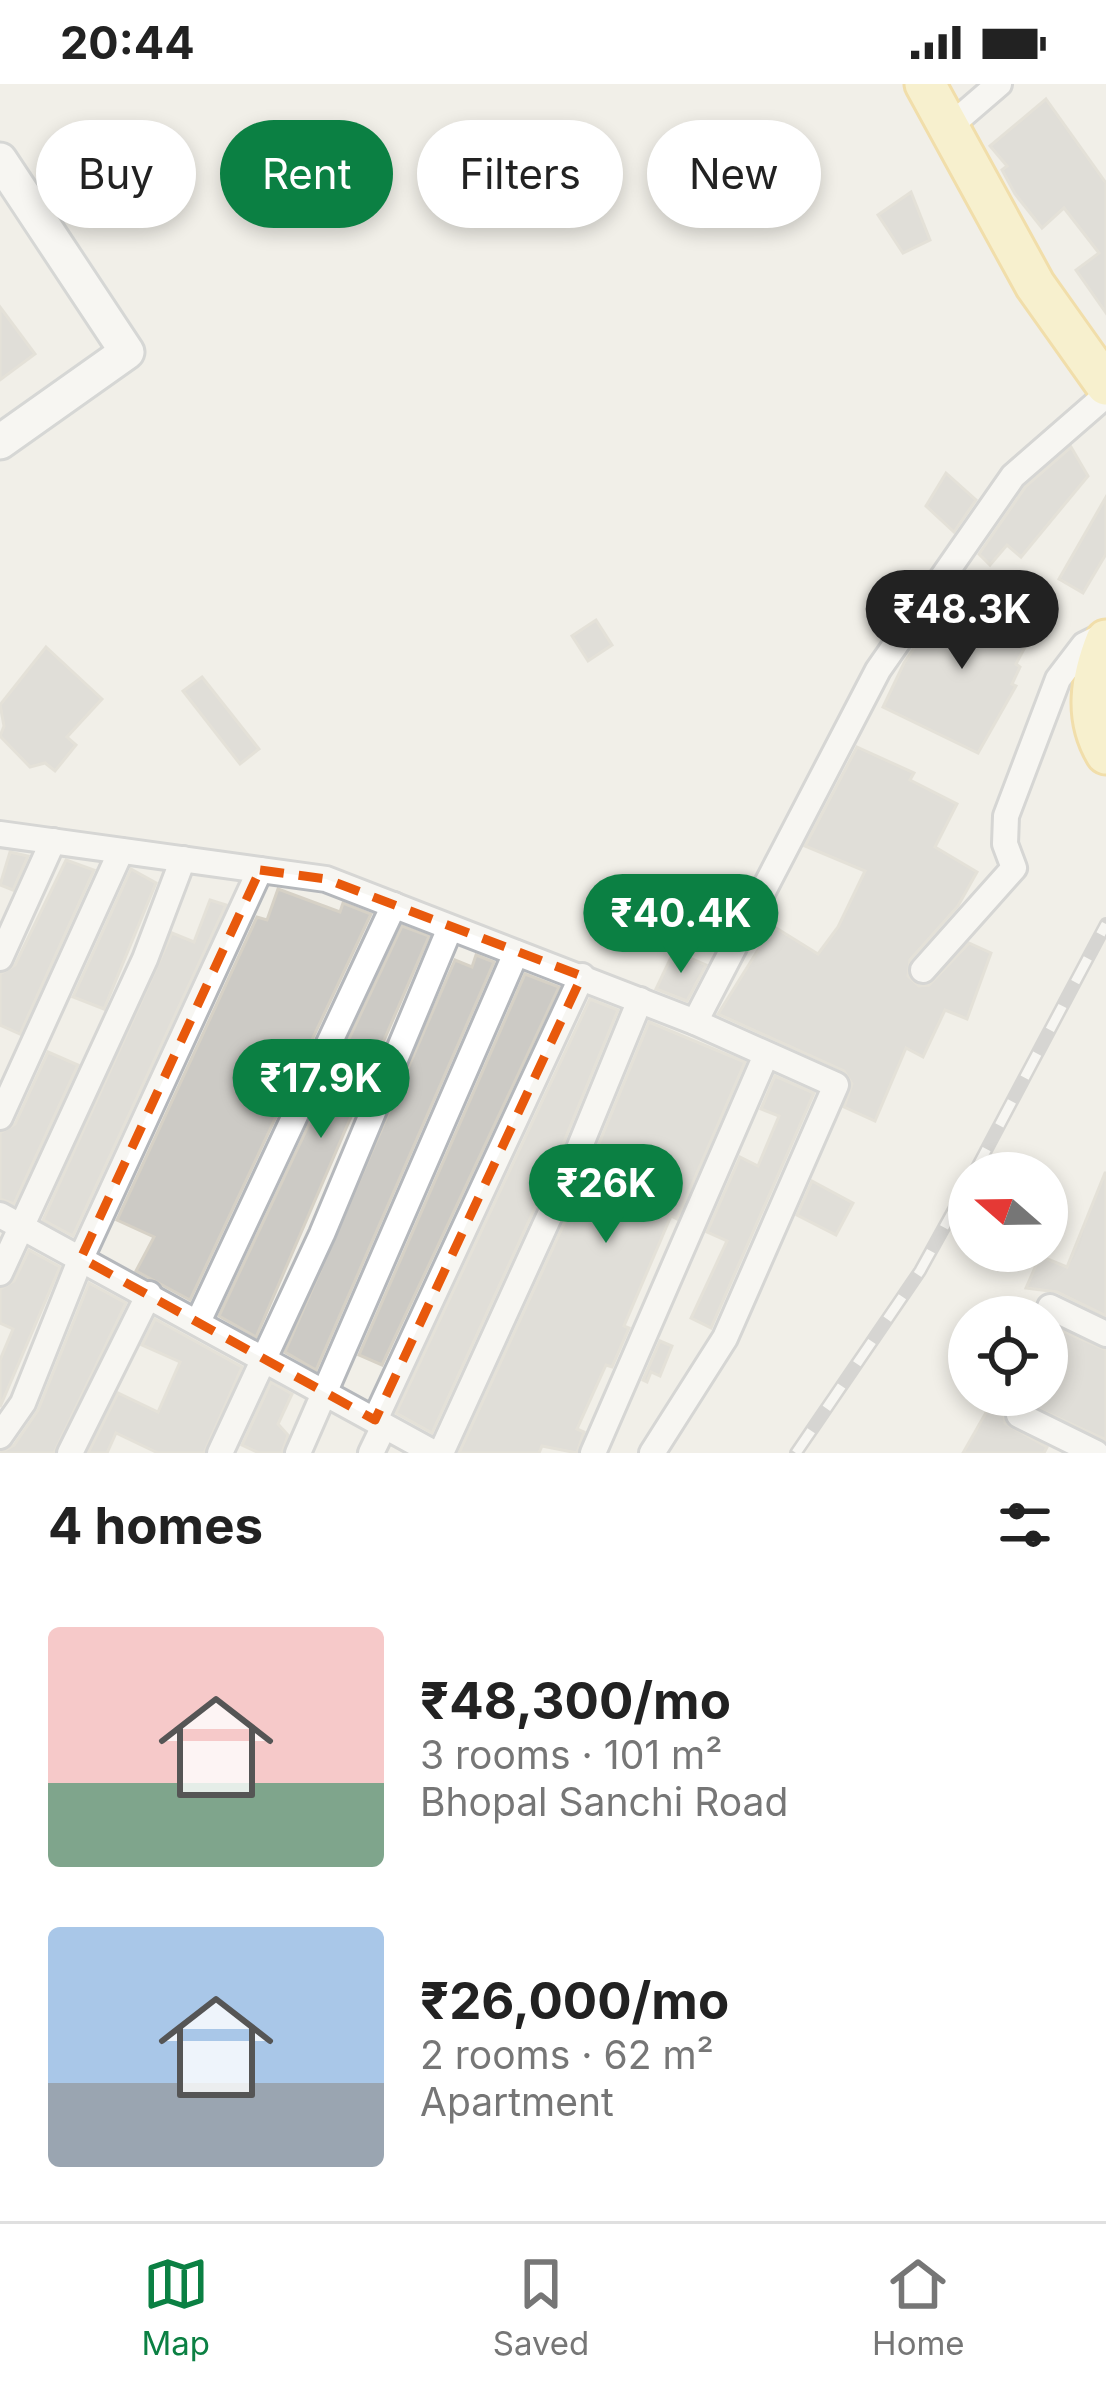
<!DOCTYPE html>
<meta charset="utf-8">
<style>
:root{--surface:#fff;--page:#f6f6f6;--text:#222;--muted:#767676;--line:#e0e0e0;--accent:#0b8043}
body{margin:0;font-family:Inter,sans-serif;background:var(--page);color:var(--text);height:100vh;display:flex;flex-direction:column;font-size:45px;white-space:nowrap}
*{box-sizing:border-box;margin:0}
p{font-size:39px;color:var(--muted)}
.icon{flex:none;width:66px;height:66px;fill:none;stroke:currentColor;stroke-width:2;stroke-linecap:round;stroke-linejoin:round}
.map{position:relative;height:1369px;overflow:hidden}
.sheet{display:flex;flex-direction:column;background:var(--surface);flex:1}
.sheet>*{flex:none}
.top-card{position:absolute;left:36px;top:36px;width:1035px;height:108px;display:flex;gap:24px}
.needle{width:78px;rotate:290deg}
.fabs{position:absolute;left:948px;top:1068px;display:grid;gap:24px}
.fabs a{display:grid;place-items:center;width:120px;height:120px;border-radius:50%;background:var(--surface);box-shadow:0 6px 18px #0003;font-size:60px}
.price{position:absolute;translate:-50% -102px;padding:0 27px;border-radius:42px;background:var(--accent);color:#fff;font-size:39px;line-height:78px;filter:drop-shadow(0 3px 6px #0008)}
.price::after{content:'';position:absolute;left:50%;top:72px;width:36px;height:27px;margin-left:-18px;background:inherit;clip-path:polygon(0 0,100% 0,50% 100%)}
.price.current{background:#222;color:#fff}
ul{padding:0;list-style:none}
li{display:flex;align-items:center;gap:36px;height:300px;padding:0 48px}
li span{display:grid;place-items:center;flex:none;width:336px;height:240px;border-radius:12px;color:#555}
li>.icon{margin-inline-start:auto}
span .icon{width:144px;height:144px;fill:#fffc;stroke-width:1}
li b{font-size:51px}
h2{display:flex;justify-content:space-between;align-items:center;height:144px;padding:0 48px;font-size:51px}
.tag{padding:0 42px;border-radius:54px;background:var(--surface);box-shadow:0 6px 18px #0003;font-size:42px;line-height:108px}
.tag.current{background:var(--accent);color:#fff}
.status{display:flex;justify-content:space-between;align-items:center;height:84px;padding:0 60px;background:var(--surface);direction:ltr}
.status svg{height:33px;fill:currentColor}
.menu{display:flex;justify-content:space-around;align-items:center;height:168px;border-top:3px solid var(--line);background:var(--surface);font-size:33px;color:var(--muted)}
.menu a{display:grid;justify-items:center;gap:6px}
.menu .current{color:var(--accent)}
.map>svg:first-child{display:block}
</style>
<div class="status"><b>20:44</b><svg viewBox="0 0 49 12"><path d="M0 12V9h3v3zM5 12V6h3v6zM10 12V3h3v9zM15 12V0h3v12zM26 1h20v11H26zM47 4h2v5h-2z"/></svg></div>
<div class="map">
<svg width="1106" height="1369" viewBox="0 0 1106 1369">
<rect width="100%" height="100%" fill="#f1efe8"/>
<!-- building -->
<g fill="#cccac5" stroke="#d6d1c6" stroke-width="3">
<polygon points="1046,15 1106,99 1106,229 1076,186 1099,169 1064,124 1042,144 1015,110 1002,86 1007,82 990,62"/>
<polygon points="911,108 930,156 903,169 878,131"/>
<polygon points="0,223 35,270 0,296"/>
<polygon points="1071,363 1088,392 1021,473 1007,461 990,481 979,470 1026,402"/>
<polygon points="946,389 976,416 954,448 926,422"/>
<polygon points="1106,413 1106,470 1083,509 1059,495"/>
<polygon points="960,503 1035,544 1016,580 1020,583 1012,600 1016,602 978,669 883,623 904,579 930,540 940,544"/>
<polygon points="596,536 612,561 588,577 572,552"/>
<polygon points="46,563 102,615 67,653 76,661 55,687 45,679 30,683 0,652 4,642 0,621"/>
<polygon points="202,593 259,665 240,680 183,607"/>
<polygon points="857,663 914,689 910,696 957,720 935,763 977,788 958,822 910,876 908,892 919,902 929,901 969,859 991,869 967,935 945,926 923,973 906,964 875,1037 844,1023 852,1000 844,987 718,930 773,842 818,870 838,843 865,787 805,762"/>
<polygon points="10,768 28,772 13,806 0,801"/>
<polygon points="66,776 94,786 20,950 0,941 0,890 15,881"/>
<polygon points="131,785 156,799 104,925 73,913"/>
<polygon points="278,805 340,828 343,819 371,830 190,1216 136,1187 154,1153 117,1136 257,833 267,836"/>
<polygon points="210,816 226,821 73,1152 43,1136 172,849 194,858"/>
<polygon points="402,842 429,852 256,1253 219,1232"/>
<polygon points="674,867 706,881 687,917 656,905"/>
<polygon points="476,871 494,878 316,1286 285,1268 455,876 472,883"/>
<polygon points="525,890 559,903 382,1281 359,1271"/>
<polygon points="590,915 618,926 554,1082 432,1349 396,1329"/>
<polygon points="649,938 745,978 677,1135 671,1132 624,1242 629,1244 612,1283 606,1281 577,1345 584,1348 577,1369 542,1362 539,1369 459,1369 584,1096"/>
<polygon points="48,968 78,981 14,1120 0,1115 0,1049 15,1040"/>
<polygon points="775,992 814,1009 711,1244 691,1234 727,1157 707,1148 740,1073 758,1082 779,1032 761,1025"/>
<polygon points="1105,1089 1106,1089 1106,1232 1057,1208 1026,1204 1040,1172 1067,1183"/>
<polygon points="812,1097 853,1119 836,1151 797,1131"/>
<polygon points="29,1166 60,1183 0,1323 0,1276 13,1245 0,1239 0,1205 14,1197"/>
<polygon points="89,1199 126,1219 54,1369 0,1369 14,1361 38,1326"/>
<polygon points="155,1235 242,1283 204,1369 158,1369 116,1349 107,1369 88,1369 118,1309 158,1328 180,1278 142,1261"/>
<polygon points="1051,1242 1106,1266 1106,1356 1017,1315 1004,1325 1005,1339 1047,1363 1044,1369 963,1369 996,1311 1047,1311"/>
<polygon points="660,1257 672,1262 660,1292 651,1288 647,1298 643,1296"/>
<polygon points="271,1298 292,1310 278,1340 288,1351 282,1369 259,1369 242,1361"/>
</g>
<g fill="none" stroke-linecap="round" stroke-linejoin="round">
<defs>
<g id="street">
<polyline points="949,43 999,0"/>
<polyline points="0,750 326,795 695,938 836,1001 725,1254 652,1369"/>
<polyline points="0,874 53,757"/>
<polyline points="923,886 1014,784 1005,760 1006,732 1058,595 1084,561 1106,550"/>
<polyline points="695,938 878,586 1013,392 1106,311"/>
<polyline points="0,1033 121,767"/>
<polyline points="0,1131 434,1369"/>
<polyline points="0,1189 145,875 183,775"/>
<polyline points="1050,1223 1106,1250"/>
<polyline points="198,1238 394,821"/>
<polyline points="1019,1331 1096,1369"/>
<polyline points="375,1336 582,892"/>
<polyline points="0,1352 23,1319 81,1174 260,786"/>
<polyline points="70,1369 149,1210"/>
<polyline points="220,1369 322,1150 450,844"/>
<polyline points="298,1369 516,869"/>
<polyline points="371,1369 384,1342"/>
<polyline points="441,1369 569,1089 640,916"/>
<polyline points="593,1369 766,971"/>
</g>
<polyline id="secondary" points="0,76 127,268 0,358"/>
<g id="primary">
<polyline points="925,0 1035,201 1106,301"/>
<path d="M 1106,556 C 1091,594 1084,633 1106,670"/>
</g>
</defs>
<!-- street casing -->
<use href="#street" stroke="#b5b8bc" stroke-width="30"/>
<!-- secondary casing -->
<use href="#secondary" stroke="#b6babf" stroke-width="39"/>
<!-- primary casing -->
<use href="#primary" stroke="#f2c960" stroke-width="45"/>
<!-- street -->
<use href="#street" stroke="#fff" stroke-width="24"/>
<!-- secondary -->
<use href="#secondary" stroke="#fff" stroke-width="33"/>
<!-- primary -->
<use href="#primary" stroke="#fff2af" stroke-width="39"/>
<defs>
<g id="rail">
<polyline points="974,1089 1106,840"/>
<polyline points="796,1369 920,1187 969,1098"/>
</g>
</defs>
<!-- rail casing -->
<use href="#rail" stroke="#b6b7b8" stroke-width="14"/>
<!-- rail -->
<use href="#rail" stroke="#fff" stroke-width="9" stroke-dasharray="27" stroke-linecap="butt"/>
</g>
<!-- marked area -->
<path d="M0 0H1106V1369H0ZM 260,786 L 326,795 L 582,892 L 375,1336 L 81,1174 Z" fill="#f1efe8" fill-opacity=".55" fill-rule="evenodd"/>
<path fill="none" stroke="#e8590c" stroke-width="9" stroke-dasharray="24 15" stroke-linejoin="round" d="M 260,786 L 326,795 L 582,892 L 375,1336 L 81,1174 Z"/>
</svg>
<div class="fabs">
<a><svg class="needle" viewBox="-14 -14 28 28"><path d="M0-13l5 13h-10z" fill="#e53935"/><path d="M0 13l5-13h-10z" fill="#767676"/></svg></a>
<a><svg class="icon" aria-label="locate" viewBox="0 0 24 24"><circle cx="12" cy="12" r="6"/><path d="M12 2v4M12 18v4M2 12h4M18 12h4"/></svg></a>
</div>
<b class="price current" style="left:962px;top:588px">₹48.3K</b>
<b class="price" style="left:681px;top:892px">₹40.4K</b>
<b class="price" style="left:321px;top:1057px">₹17.9K</b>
<b class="price" style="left:606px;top:1162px">₹26K</b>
<div class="top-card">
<a class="tag">Buy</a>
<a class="tag current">Rent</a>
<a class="tag">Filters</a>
<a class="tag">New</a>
</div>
</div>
<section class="sheet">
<h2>4 homes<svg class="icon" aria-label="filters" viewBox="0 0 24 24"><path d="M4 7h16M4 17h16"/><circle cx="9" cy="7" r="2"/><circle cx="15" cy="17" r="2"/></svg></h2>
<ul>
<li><span style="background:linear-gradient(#f6c9c9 65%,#7fa58c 0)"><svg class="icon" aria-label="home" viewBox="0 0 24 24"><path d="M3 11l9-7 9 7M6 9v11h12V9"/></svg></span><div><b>₹48,300/mo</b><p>3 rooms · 101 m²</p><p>Bhopal Sanchi Road</p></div></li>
<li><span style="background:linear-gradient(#a9c7e8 65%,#9aa5b1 0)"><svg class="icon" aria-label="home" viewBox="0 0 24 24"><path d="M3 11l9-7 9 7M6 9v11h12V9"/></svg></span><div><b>₹26,000/mo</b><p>2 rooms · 62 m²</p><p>Apartment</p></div></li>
</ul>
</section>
<nav class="menu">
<a class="current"><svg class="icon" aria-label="map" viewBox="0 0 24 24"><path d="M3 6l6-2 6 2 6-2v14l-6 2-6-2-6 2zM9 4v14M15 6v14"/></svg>Map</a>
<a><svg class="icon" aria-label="saved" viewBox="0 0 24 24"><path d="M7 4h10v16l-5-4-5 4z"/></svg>Saved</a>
<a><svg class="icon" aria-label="home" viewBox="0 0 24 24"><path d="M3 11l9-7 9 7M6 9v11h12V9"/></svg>Home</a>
</nav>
